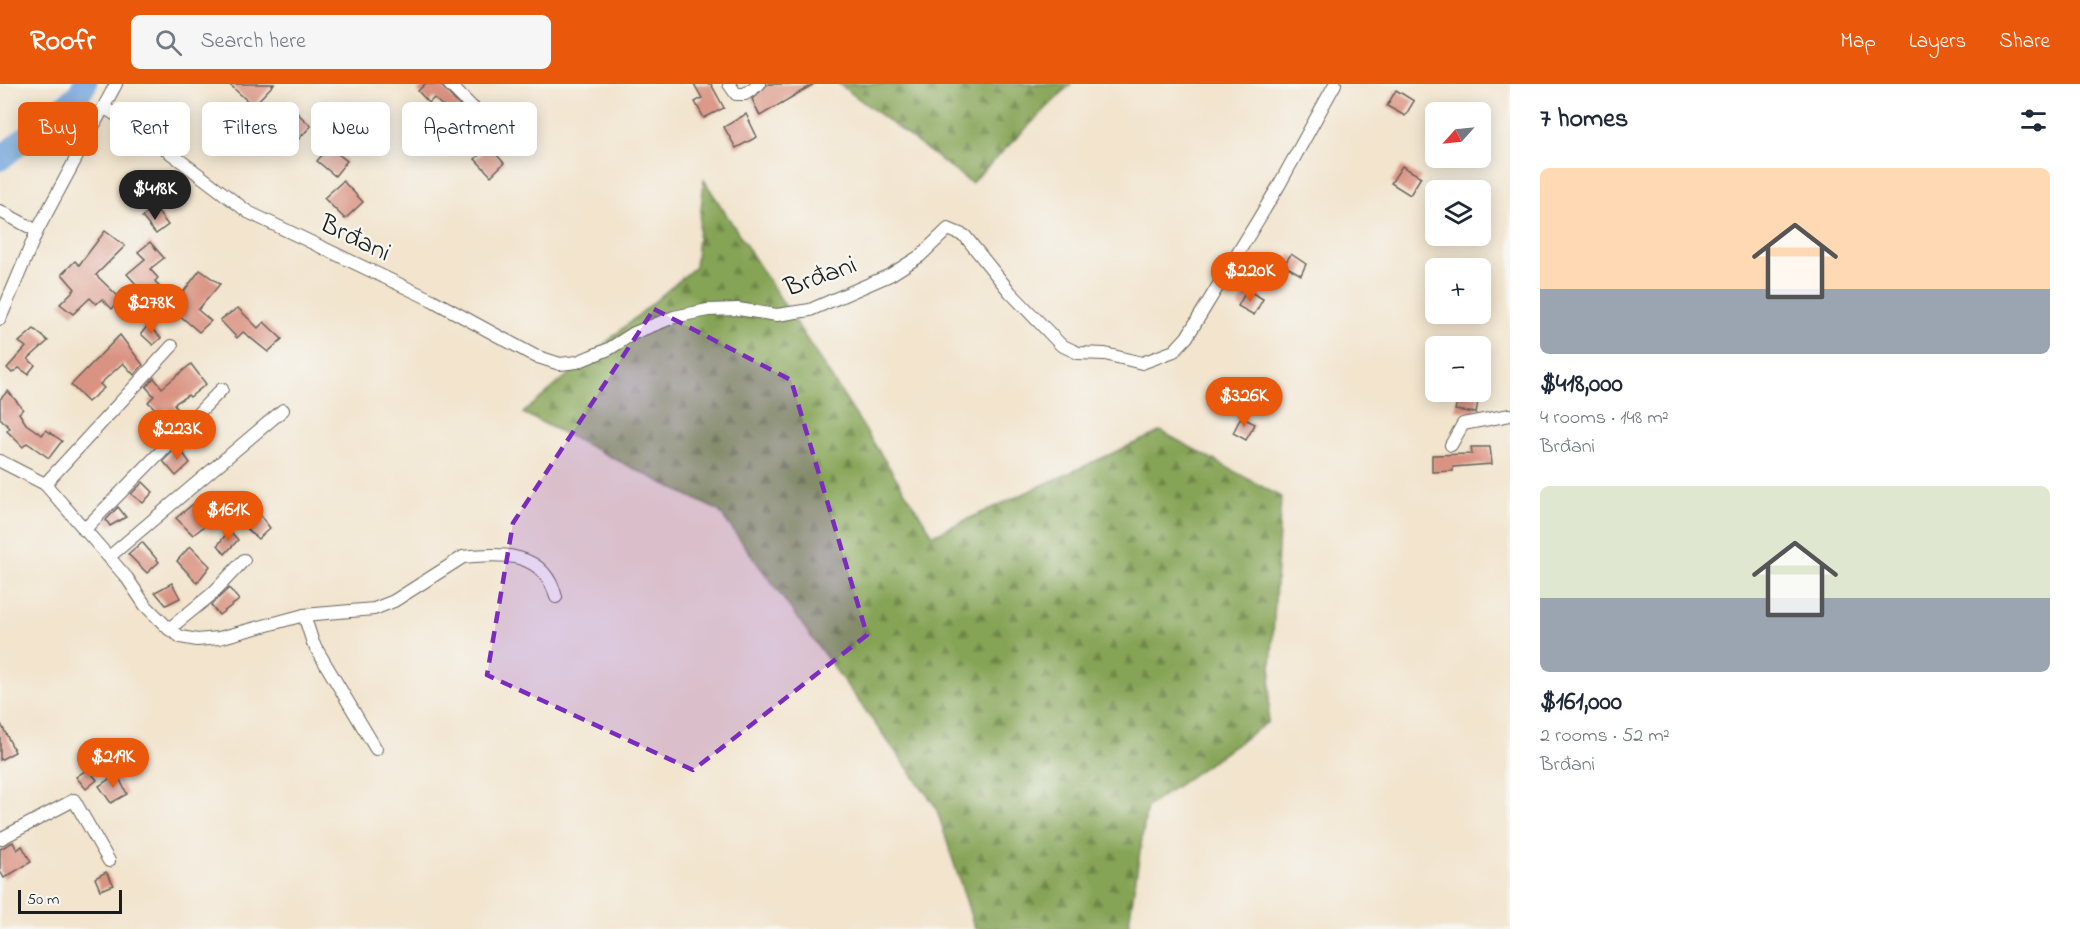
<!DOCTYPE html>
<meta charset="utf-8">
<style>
:root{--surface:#fff;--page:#f6f6f7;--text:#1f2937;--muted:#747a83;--accent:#ea580c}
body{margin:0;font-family:"Indie Flower",sans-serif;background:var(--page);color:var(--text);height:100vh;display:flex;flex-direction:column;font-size:22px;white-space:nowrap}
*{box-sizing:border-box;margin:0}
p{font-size:20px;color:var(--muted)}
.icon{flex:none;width:33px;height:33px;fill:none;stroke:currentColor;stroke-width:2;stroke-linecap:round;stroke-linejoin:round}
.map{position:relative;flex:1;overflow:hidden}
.drawer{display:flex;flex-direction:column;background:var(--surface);width:570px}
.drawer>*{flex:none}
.banner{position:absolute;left:18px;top:18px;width:570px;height:54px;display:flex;gap:12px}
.needle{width:39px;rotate:243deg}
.fabs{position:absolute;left:1425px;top:18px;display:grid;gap:12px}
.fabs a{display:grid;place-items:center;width:66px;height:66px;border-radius:9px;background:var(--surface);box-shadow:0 3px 15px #0003;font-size:30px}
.scale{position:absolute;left:18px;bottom:15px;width:104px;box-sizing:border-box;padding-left:6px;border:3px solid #1c1c1c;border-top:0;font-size:16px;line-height:21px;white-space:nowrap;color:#1c1c1c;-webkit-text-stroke:4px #f6f6f2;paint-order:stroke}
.price{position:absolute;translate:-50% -51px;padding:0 14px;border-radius:21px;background:var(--accent);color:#fff;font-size:20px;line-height:39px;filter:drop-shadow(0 2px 3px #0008)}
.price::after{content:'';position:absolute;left:50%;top:36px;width:18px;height:14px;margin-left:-9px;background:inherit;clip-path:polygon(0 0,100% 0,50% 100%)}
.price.on{background:#222;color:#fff}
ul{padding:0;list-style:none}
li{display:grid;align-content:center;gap:12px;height:318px;padding:0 30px}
li span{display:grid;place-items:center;height:186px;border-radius:9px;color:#555}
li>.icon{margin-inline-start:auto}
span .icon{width:108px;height:108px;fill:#fffc;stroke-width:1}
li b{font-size:26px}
h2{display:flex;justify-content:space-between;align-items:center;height:72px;padding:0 30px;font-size:26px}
.chip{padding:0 21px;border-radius:9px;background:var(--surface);box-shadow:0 3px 15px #0003;font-size:21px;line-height:54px}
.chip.on{background:var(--accent);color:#fff}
header{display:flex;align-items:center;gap:36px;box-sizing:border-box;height:84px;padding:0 30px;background:var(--accent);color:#fff}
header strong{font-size:28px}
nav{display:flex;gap:33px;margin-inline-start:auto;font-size:21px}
.search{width:420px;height:54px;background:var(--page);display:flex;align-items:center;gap:15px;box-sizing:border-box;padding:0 21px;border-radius:9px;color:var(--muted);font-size:22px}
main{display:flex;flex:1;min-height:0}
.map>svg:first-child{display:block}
</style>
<header>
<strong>Roofr</strong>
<div class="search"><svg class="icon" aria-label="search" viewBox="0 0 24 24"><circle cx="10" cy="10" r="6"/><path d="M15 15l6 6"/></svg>Search here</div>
<nav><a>Map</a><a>Layers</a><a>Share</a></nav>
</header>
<main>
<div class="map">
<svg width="1510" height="845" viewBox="0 0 1510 845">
<defs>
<pattern id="forest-firs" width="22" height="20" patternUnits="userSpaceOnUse" patternTransform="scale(1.5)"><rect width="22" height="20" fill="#86a457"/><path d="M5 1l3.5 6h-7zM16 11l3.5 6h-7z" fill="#6d8547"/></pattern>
</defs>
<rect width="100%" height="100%" fill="#f6f6f2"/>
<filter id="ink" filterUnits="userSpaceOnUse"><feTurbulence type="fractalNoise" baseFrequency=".0167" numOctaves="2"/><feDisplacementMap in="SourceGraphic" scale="12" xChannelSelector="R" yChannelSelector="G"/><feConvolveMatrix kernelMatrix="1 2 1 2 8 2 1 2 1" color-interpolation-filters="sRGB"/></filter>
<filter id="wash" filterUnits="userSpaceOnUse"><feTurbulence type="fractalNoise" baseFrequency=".008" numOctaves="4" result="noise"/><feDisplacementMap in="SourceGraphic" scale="24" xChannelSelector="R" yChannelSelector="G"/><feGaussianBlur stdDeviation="1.35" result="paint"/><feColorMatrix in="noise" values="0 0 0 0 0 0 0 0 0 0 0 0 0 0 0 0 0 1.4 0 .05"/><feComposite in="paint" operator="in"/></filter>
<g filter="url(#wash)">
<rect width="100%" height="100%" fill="#f2e4cd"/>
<!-- forest -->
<g fill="url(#forest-firs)" stroke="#51603a" stroke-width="1.5">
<polygon points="839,0 1071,0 971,99"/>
<polygon points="704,96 933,451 1161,347 1281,413 1268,638 1147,723 1128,845 975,845 936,723 719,427 523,329 695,183"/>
</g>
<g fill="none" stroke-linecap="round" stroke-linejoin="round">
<!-- river -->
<polyline stroke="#6ca2d9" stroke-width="24" points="0,75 78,11 85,0"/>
</g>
<g id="blocks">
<!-- building -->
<g fill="#da9382">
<polygon points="229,0 274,0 253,22"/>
<polygon points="425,0 440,0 467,30 460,39 434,14 429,19 418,7"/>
<polygon points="694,0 711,0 724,24 704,34 695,18 702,14"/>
<polygon points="768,0 814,0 760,32 752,15"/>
<polygon points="1396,6 1414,17 1405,32 1387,22"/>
<polygon points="293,25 311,42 294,60 276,41"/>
<polygon points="746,30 757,53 736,64 724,43"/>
<polygon points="489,62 504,79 491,92 475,75"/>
<polygon points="329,63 347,77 335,92 317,77"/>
<polygon points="1402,82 1421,93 1410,111 1391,99"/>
<polygon points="343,97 363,118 345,135 324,114"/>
<polygon points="154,123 168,141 156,150 142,133"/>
<polygon points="105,147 125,162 96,191 121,215 112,225 102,215 96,220 90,214 73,230 60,220 75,205 62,190 75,177 79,181"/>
<polygon points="150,158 164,174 150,185 158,194 155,197 172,220 164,231 127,190 145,175 138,168"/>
<polygon points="1291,170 1306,180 1301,191 1284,181"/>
<polygon points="200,186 220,200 198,226 211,237 199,248 171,224"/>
<polygon points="1247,206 1263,215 1254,231 1238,222"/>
<polygon points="238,224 258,244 264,238 282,255 268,268 243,248 237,254 220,236"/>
<polygon points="148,241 161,254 153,261 141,250"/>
<polygon points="34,245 48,257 28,275 35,281 28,290 19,284 12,289 7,284 26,263 19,258"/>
<polygon points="120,251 143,281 134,291 123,279 100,300 104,304 88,318 71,301"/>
<polygon points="191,280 206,300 190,313 188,311 174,320 180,329 174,334 167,325 161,330 148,318 154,312 146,303 154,294 162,304"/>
<polygon points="8,307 23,325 19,329 26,340 42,351 46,346 62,357 49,374 27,359 23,363 7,347 10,344 0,334 0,315"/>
<polygon points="1459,308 1479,311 1476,329 1455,326"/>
<polygon points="1241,333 1255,340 1246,356 1233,349"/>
<polygon points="178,362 190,379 176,392 163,377"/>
<polygon points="1471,363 1490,363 1492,380 1453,383 1453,387 1432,388 1432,371 1472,370"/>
<polygon points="143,398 153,408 143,419 131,410"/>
<polygon points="193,420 207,440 193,451 176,434"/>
<polygon points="118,423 126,433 110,442 106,436"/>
<polygon points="257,427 270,444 258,455 242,440"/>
<polygon points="229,446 238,456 225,470 218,461"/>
<polygon points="142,458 159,478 147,489 128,470"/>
<polygon points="190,462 210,482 197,499 177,477"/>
<polygon points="172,499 180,514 166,521 155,508"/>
<polygon points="229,504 239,516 219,531 211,521"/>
<polygon points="0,638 15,668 0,676"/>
<polygon points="88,685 97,696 86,705 76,693"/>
<polygon points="117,690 127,710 111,719 99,702"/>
<polygon points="13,758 17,766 22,762 31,778 4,794 0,787 0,765"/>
<polygon points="106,788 114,801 100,806 95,794"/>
</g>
</g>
</g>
<g filter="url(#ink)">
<use href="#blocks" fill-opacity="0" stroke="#67625a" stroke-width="1.5"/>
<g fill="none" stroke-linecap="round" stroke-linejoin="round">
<defs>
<g id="street">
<polyline points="449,0 472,23 510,51"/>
<polyline points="729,0 736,10 745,10 759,0"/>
<polyline points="105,24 148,52 248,128 432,216 535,272 560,280 577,278 609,265 634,249 674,233 708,226 738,225 777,231 810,226 890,191 920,172 948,145 965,152 1010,208 1061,261 1078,269 1105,270 1142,279 1174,267 1187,253 1278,103 1335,0"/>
<polyline points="0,127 37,147"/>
<polyline points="0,235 37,147 116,0"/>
<polyline points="1451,361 1463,340 1510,331"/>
<path d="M 0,377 L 45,400 L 127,494 L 145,521 L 169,545 L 181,553 L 197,556 L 219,554 L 304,531 L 374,525 L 394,517 L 463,473 C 502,469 544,467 556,513"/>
<polyline points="45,400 172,262"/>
<polyline points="84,446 222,305"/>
<polyline points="109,473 283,326"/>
<polyline points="304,531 313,559 376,665"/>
<polyline points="169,545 212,510 244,476"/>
<polyline points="0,755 74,716 109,777"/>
</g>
</defs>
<!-- street casing -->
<use href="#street" stroke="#67625a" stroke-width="14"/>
<!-- street -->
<use href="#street" stroke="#fff" stroke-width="12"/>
</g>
</g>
<!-- marked area -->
<path fill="#7b2cbf" fill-opacity="0.2" stroke="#7b2cbf" stroke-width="4.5" stroke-dasharray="12 8" stroke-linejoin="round" d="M 654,225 L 791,296 L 867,551 L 693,686 L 487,591 L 513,439 Z"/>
<g text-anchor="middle" stroke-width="4.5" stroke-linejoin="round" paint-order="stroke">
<!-- street labels -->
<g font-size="27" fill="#1c1c1c" stroke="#f6f6f2">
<text transform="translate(356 153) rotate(26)" y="9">Brđani</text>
<text transform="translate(820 191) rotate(-20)" y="9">Brđani</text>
</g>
</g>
</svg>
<div class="fabs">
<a><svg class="needle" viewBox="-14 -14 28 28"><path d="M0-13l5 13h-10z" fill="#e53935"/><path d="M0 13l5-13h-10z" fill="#747a83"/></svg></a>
<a><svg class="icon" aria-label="layers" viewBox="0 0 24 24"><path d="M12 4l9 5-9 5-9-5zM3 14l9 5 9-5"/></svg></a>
<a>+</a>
<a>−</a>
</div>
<div class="scale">50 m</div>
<b class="price on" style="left:155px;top:137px">$418K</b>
<b class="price" style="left:1250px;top:219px">$220K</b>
<b class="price" style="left:151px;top:251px">$278K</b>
<b class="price" style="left:1244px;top:344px">$326K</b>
<b class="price" style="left:177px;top:377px">$223K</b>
<b class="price" style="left:228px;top:458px">$161K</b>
<b class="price" style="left:113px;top:705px">$219K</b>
<div class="banner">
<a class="chip on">Buy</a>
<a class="chip">Rent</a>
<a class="chip">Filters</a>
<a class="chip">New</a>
<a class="chip">Apartment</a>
</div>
</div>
<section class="drawer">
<h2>7 homes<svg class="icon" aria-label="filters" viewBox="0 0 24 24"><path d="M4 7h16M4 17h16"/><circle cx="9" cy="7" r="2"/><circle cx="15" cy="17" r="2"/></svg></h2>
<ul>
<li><span style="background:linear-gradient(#ffd9b3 65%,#9aa5b1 0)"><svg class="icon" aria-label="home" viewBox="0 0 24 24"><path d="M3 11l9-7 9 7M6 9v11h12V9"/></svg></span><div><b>$418,000</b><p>4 rooms · 148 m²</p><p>Brđani</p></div></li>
<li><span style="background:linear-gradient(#dfe7d0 60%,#9aa5b1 0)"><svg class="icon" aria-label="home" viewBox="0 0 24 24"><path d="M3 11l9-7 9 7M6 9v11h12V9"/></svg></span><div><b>$161,000</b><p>2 rooms · 52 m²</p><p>Brđani</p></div></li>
</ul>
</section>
</main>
